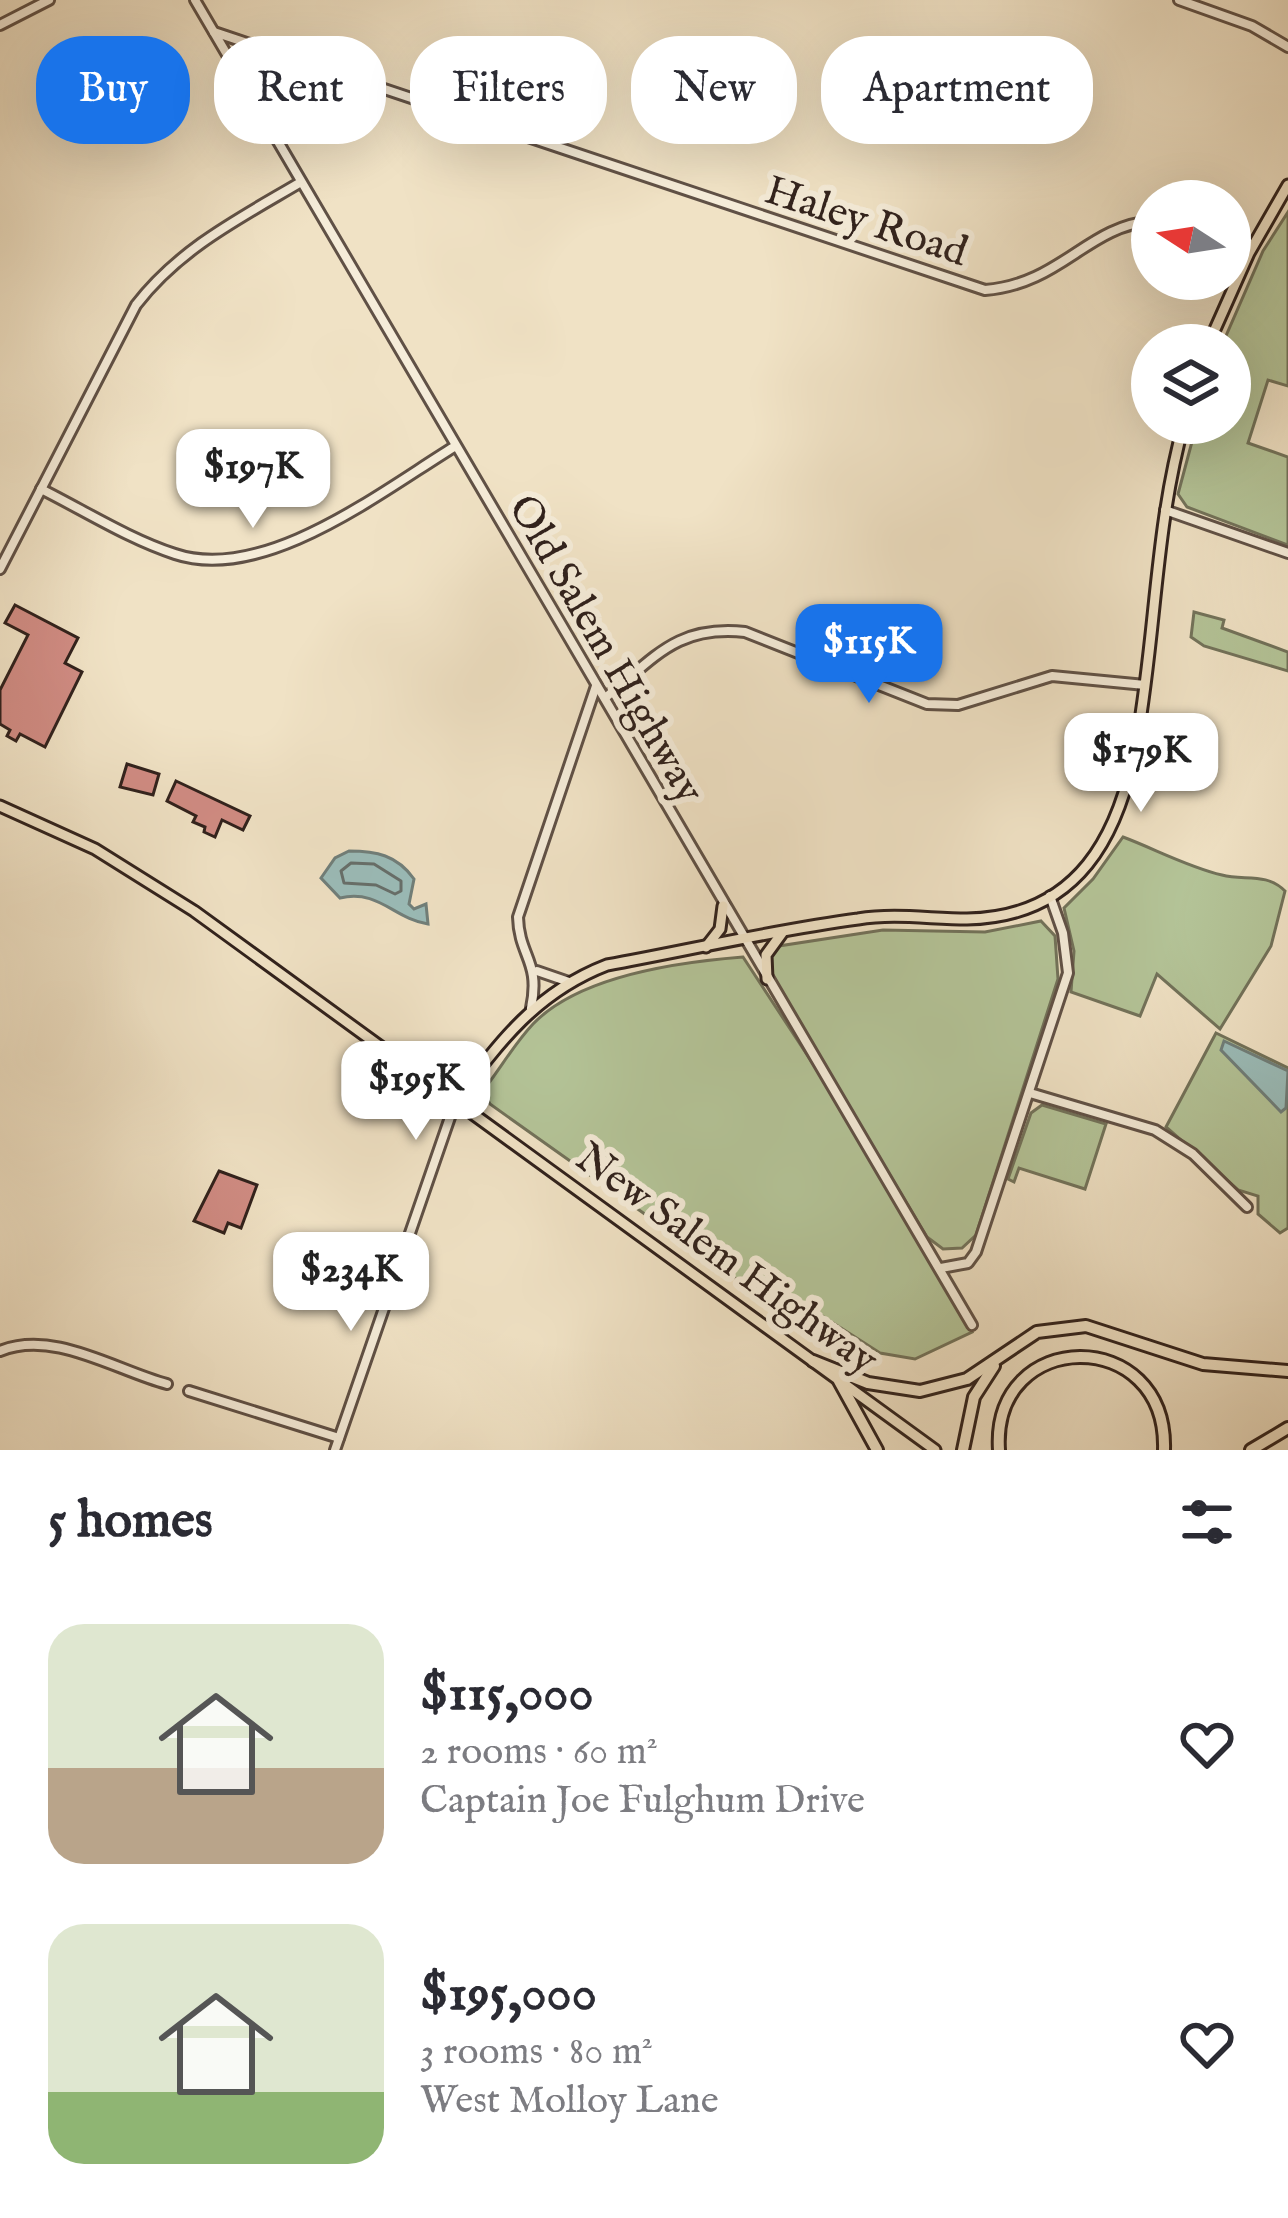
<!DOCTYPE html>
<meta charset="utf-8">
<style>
:root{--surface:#fff;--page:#f2f2f3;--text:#2b2b33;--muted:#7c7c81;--accent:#1a73e8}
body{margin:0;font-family:"IM FELL English",serif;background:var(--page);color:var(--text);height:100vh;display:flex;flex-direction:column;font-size:45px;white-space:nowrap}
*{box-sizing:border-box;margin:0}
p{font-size:39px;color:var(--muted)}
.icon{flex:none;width:66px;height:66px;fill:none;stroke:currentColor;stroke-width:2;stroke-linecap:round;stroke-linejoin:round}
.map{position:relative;height:1450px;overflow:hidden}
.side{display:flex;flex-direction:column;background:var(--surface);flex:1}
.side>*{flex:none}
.banner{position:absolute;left:36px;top:36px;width:1218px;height:108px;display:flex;gap:24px}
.needle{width:78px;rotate:282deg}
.fabs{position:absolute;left:1131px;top:180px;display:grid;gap:24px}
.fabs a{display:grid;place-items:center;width:120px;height:120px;border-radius:50%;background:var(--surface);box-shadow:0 12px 48px #0002;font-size:60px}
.price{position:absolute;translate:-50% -102px;padding:0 27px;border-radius:24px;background:#fff;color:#222;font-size:39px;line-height:78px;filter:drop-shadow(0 3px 6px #0008)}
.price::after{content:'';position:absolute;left:50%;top:72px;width:36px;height:27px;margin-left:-18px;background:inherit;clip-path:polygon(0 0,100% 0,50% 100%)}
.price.selected{background:var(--accent);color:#fff}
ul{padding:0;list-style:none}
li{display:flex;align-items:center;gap:36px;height:300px;padding:0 48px}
li span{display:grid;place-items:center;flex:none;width:336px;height:240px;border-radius:36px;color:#555}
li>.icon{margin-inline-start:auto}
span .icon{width:144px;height:144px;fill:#fffc;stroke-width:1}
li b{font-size:51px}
h2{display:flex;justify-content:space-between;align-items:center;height:144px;padding:0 48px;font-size:51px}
.chip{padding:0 42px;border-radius:48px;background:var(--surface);box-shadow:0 12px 48px #0002;font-size:42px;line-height:108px}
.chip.selected{background:var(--accent);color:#fff}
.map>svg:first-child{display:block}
</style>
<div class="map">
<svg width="1288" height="1450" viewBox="0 0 1288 1450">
<rect width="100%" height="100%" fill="#f0e2c5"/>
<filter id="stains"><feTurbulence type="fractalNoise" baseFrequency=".00167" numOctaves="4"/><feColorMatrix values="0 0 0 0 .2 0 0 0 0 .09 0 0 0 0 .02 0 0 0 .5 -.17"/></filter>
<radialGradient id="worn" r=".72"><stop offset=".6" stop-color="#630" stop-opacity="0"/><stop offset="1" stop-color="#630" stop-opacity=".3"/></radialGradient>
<!-- green -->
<g fill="#b4c498" stroke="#72725a" stroke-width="3">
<polygon points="1288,212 1288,386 1268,380 1248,443 1288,457 1288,545 1187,507 1178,494 1197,423 1230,423 1230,345 1222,345 1263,251"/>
<polygon points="1194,612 1224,620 1222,628 1288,652 1288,671 1204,646 1191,637"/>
<path d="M 1123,837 C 1155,849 1188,867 1222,875 C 1244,881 1266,872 1285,891 L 1271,946 L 1220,1029 L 1157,974 L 1140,1016 L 1071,992 L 1074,951 L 1064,908 L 1093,879 Z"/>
<polygon points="1041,921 1055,936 1058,979 976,1235 962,1248 943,1249 927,1237 774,983 768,960 779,946 883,930 985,932"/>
<path d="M 743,957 L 819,1073 L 972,1332 L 915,1359 L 880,1353 L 816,1312 L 784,1313 L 490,1104 L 485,1095 L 488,1084 C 503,1064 516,1042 533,1024 C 579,976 679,962 743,957 Z"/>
<polygon points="1216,1033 1288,1068 1288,1228 1280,1233 1258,1214 1258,1196 1238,1190 1166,1127"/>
<polygon points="1042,1105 1106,1124 1085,1189 1019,1168 1014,1182 1008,1179 1031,1113"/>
</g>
<!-- water -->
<g fill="#9bbdba" stroke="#707f7b" stroke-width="3">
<path d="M 349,851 C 376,851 397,855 414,879 L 409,904 L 414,909 L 426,904 L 428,924 C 394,919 379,889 340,898 L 321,878 L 335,858 Z"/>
<polygon points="1224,1041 1288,1071 1286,1108 1281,1112 1221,1050"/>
</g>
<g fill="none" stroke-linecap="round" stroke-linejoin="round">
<!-- shore -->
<polygon stroke="#666f6b" stroke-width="3" points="351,863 374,864 401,881 401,891 395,894 376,885 344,883 341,871"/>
</g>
<!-- building -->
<g fill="#d18c84" stroke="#30211c" stroke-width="3">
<polygon points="15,605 78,638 65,663 82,672 45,747 20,734 16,741 7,736 10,730 0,724 0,690 28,635 5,623"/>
<polygon points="127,764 159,774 153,795 120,787"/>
<polygon points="176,781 250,816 243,830 222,820 215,837 204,832 205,827 193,822 196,816 167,801"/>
<polygon points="219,1171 257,1185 241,1228 228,1223 224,1233 194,1221"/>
</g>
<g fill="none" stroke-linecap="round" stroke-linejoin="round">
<defs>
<g id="minor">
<polyline points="195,0 972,1325"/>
<polyline points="1179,0 1252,26 1288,47"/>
<polyline points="0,25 49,0"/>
<path d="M 214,32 L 985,290 C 1061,284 1087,226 1152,221"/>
<polyline points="1230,245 1249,253"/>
<path d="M 41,489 C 85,511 129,539 175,554 C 264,584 382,491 454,447"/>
<polyline points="1165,510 1288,553"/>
<path d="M 0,569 L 136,305 C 180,248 240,218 301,182"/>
<path d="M 605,698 C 655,658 676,625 745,632 L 927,704 L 958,705 L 1052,676 L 1145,685"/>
<polyline points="537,971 569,982"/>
<path d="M 531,1008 C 541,961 519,957 518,917 L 596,686"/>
<polyline points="1030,1093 1155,1130 1193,1154 1247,1207"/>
<polyline points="941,1268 968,1263 976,1252 1068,973 1063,933 1050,896"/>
<path d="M 0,1351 C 53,1329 115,1370 167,1384"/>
<polyline points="189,1391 339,1438"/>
<polyline points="335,1450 456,1100"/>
</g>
<g id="major">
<polyline points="1208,345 1249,253 1288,185"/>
<polyline points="0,806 95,849 194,911 935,1450"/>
<polyline points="706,947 720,929 723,906"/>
<polyline points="767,979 766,955 782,933"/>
<path d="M 457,1099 C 500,1041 537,992 607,965 C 690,950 774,930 858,919 C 894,913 931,919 967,919 C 1079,917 1120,835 1137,739 C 1156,633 1155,527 1184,423"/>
</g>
<g id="highway">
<polyline points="813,1361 868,1383 920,1391 967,1379 1037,1332 1086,1326 1203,1364 1288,1371"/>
<polyline points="839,1381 877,1450"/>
<polyline points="963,1450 974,1397 994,1366"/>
<path d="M 999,1450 C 991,1327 1168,1325 1164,1450"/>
<polyline points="1251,1450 1288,1428"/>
</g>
</defs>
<!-- minor casing -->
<use href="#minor" stroke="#605146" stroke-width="14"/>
<!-- major casing -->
<use href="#major" stroke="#30211c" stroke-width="15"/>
<!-- highway casing -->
<use href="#highway" stroke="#30211c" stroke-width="16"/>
<!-- minor -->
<use href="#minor" stroke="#f5ecd9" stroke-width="8"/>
<!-- major -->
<use href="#major" stroke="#f0e2c5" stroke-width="9"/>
<!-- highway -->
<use href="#highway" stroke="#f0e2c5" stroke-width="10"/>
</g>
<g text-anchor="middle" stroke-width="12" stroke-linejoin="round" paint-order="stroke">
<!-- street labels -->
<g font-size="42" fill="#30211c" stroke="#f5ecd9">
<text transform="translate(867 219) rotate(18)" y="15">Haley Road</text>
<text transform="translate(608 648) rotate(60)" y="15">Old Salem Highway</text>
<text transform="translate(728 1257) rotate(36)" y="15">New Salem Highway</text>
</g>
</g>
<rect width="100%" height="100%" filter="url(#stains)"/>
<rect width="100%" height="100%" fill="url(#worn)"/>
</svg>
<div class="fabs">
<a><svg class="needle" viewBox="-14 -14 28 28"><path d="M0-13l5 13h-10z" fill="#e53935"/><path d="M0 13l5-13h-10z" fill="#7c7c81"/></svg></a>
<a><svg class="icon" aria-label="layers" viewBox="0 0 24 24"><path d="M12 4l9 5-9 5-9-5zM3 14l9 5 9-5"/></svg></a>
</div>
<b class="price" style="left:253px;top:531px">$197K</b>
<b class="price selected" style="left:869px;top:706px">$115K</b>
<b class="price" style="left:1141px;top:815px">$179K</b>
<b class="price" style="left:416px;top:1143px">$195K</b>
<b class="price" style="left:351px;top:1334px">$234K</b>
<div class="banner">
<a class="chip selected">Buy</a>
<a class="chip">Rent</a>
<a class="chip">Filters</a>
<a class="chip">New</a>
<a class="chip">Apartment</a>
</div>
</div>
<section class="side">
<h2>5 homes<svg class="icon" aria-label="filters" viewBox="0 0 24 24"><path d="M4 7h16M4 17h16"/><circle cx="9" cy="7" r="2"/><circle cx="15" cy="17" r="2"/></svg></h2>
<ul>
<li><span style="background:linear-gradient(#dfe7d0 60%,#b9a48a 0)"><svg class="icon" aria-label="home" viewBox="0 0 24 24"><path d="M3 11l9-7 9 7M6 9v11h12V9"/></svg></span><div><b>$115,000</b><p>2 rooms · 60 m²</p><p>Captain Joe Fulghum Drive</p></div><svg class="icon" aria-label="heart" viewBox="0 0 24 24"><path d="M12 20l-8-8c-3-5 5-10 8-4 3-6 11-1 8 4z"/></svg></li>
<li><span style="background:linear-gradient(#dfe7d0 70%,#8fb573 0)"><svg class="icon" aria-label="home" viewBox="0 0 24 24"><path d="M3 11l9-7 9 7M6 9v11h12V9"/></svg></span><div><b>$195,000</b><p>3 rooms · 80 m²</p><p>West Molloy Lane</p></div><svg class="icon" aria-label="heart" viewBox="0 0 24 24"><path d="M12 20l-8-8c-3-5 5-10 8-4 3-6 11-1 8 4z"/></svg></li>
</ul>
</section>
